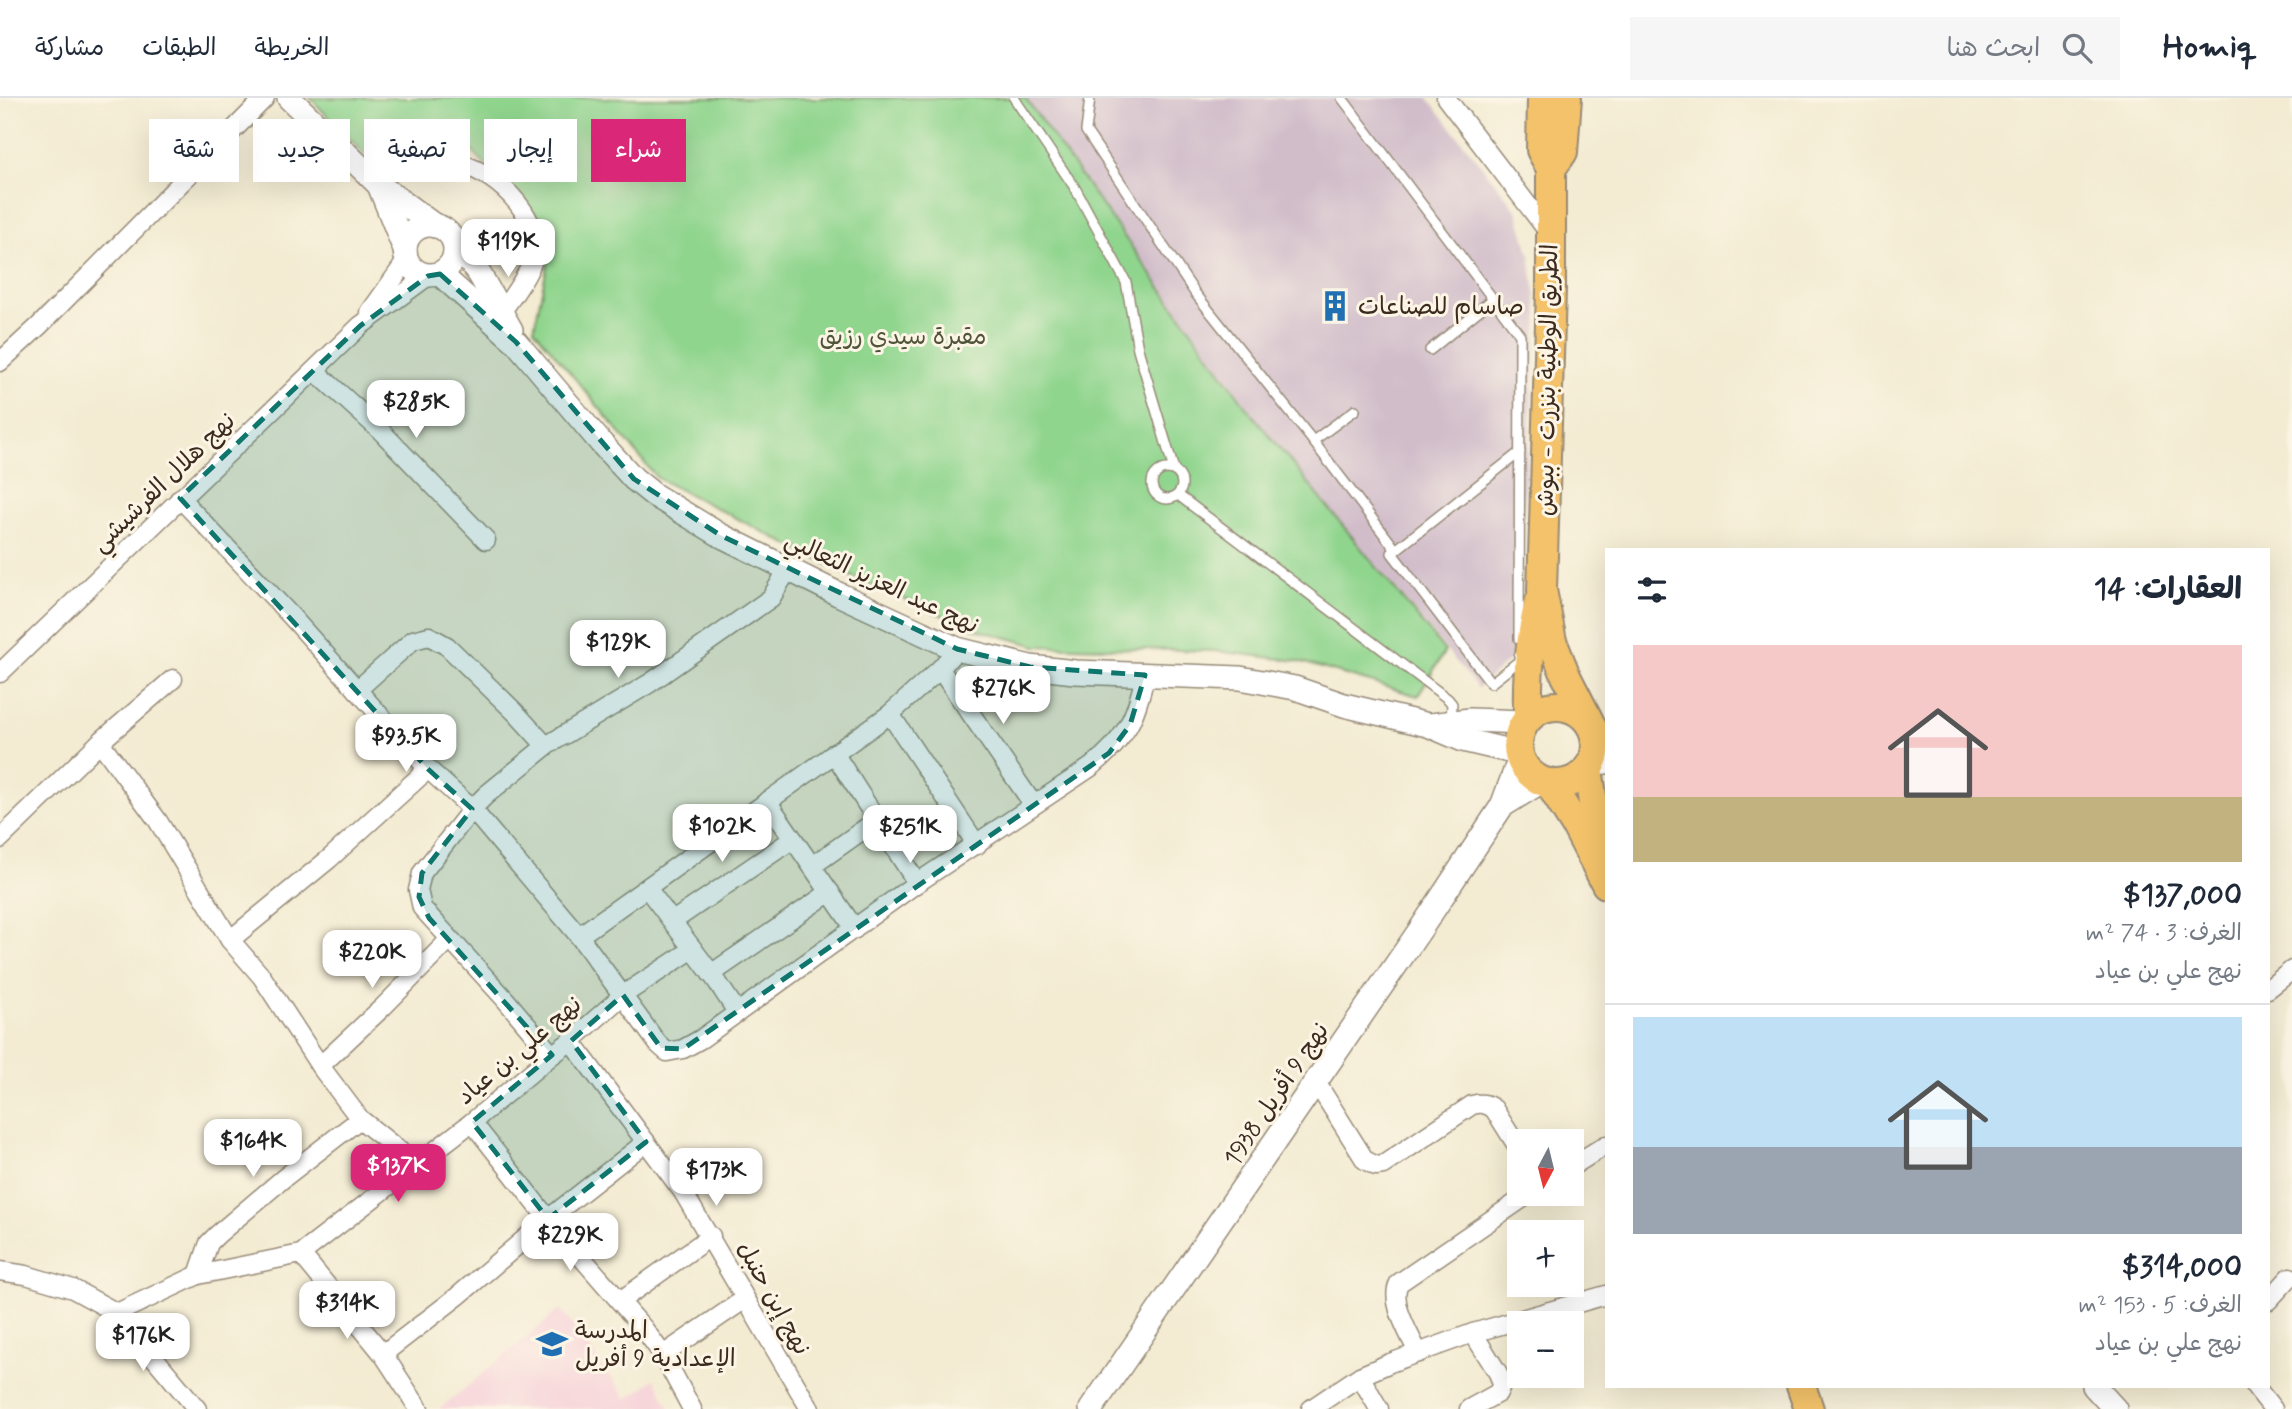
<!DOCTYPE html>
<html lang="ar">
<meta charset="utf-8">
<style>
:root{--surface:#fff;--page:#f6f6f7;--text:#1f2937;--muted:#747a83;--line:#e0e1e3;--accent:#db2777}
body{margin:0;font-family:Mynerve,"Playpen Sans Arabic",sans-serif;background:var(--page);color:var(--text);direction:rtl;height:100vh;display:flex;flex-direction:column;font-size:26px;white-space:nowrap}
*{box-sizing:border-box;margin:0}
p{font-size:23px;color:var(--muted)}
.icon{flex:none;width:38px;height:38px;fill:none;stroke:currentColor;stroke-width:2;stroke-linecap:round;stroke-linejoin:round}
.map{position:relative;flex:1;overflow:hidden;direction:ltr}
.panel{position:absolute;left:1605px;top:450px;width:665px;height:840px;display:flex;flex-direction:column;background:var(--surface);border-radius:0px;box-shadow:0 7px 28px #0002;direction:rtl}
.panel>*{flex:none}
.guide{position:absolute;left:21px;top:21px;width:665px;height:63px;direction:rtl;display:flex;gap:14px}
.needle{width:46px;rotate:187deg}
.fabs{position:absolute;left:1507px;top:1031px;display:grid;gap:14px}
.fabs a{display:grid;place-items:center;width:77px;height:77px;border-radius:0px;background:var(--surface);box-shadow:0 7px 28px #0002;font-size:35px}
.price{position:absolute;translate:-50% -60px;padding:0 16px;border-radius:14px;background:#fff;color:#222;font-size:23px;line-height:46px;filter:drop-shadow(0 2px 4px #0008)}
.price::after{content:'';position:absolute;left:50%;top:42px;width:21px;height:16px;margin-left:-10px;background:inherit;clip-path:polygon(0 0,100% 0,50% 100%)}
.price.current{background:var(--accent);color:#fff}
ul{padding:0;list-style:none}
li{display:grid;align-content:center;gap:14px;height:371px;padding:0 28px}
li+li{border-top:2px solid var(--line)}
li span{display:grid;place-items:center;height:217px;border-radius:0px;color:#555}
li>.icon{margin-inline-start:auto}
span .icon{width:126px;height:126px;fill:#fffc;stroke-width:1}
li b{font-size:30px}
h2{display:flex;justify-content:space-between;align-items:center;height:84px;padding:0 28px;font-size:30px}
.tag{padding:0 24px;border-radius:0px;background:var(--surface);box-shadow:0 7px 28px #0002;font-size:24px;line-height:63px}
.tag.current{background:var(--accent);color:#fff}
header{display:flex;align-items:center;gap:42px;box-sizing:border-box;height:98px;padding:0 35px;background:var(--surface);border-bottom:2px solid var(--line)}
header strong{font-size:33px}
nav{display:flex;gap:38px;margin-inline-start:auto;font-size:24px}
.search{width:490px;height:63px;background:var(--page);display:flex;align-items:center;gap:18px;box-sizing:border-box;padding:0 24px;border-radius:0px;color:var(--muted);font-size:26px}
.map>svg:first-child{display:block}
</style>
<header>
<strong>Homiq</strong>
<div class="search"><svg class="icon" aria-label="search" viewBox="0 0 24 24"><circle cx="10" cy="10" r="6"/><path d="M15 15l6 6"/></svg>ابحث هنا</div>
<nav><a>الخريطة</a><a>الطبقات</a><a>مشاركة</a></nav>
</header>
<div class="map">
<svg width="2292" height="1311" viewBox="0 0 2292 1311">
<rect width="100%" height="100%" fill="#fcf5e5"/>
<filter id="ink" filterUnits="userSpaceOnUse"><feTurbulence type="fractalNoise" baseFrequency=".0143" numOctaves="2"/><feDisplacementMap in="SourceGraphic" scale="14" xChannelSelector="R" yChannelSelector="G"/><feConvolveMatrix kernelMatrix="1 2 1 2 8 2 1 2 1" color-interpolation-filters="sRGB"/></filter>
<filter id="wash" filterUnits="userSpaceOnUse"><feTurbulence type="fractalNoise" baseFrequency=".00686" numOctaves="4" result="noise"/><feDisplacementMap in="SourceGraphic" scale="28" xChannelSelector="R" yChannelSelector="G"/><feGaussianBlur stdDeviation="1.57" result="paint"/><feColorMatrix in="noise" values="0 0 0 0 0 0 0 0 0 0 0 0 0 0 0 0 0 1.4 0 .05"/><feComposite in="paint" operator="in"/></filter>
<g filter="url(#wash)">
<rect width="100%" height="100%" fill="#f3ebd2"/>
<!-- built -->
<polygon fill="#f6cfd8" points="560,1211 627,1301 655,1281 670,1311 440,1311"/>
<!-- industrial -->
<polygon fill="#d1bdca" points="1026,0 1428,0 1517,113 1530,158 1538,215 1513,559 1478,590 1260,326"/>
<!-- green -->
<polygon fill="#90d58e" stroke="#668056" stroke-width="2" points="310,0 1025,0 1247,310 1445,553 1418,598 1298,563 1216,553 1037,548 972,530 848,477 657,380 534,231 554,135 456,37 365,57"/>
</g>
<g filter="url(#ink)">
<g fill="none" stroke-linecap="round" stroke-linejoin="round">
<defs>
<g id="service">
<polyline points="1014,0 1075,90 1126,184 1138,251 1174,372"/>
<polyline points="1090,0 1086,33 1195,195 1313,343 1396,452"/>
<polyline points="1342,0 1520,237 1519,541"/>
<polyline points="1430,252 1493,201"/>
<polyline points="1313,343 1355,312"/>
<circle cx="1167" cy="386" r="15"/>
<polyline points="1178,397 1448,601 1452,606 1451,622"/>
<polyline points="1519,558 1519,563 1491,585 1392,455 1520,354"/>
</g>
<g id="minor">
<polyline points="1446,0 1550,136"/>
<path d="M 369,78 C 396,73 426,62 453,65 C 491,69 543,117 534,158 C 530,175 512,199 502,213"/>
<polyline points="370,214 407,162"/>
<polyline points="0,264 39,228 265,0"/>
<polyline points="315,273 381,333 486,442"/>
<path d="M 180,400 L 291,518 L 428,671 L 472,711 L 579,838 L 658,946 L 667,954 L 683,951 L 701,941 L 917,785 L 1091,669 C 1126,641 1136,620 1145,577"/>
<polyline points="940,571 1033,706"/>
<polyline points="0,575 360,228 428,178"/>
<polyline points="357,592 413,542 429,538 447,548 515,614 546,648"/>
<polyline points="890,616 977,747"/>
<polyline points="100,644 158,723 230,842 262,879 320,968 360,1021 417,1067"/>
<polyline points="834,655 917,785"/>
<polyline points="767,703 855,831"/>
<polyline points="0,741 100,644 173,581"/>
<polyline points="812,768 877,722"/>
<polyline points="647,790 716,882 737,914"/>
<polyline points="673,823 793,741"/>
<polyline points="579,838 890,616 940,571 957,551"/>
<polyline points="230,842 329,761 428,671"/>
<polyline points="711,876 830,794"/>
<polyline points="2268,891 2292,872"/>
<polyline points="571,943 683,1094 810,1311"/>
<polyline points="552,957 505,901 422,810 418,792 422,775 472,711 486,697 546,648 650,585 771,500 788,471"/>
<polyline points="320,968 383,909 449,842"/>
<path d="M 1316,984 L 1365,1062 L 1376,1068 L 1383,1067 L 1472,1007 C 1481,1005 1486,1005 1494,1011 L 1519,1051"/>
<polyline points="472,1024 548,1121 644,1231 663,1257 692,1311"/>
<polyline points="1572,1068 1606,1047"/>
<polyline points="301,1156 383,1256 419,1311"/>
<polyline points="0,1173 26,1177 73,1191 117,1215 197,1311"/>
<polyline points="198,1177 209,1145 217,1137 285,1079 360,1021"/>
<polyline points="620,1203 711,1138"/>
<polyline points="2268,1203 2290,1179"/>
<polyline points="117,1215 198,1177 301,1156 472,1024 552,957 571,943 623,897 693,851"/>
<path d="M 1418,1255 C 1410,1236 1389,1205 1399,1185 L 1529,1096"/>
<polyline points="383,1256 458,1198 548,1121 646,1044"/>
<polyline points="663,1257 745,1201"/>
<polyline points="1360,1278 1379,1311"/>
<polyline points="2255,1288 2273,1311"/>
<polyline points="1311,1311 1360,1278 1390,1265 1473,1235 1606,1197"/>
<polyline points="1469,1311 1498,1295 1502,1285 1498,1275 1473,1235"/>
</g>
<g id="tertiary">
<polyline points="289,0 379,87 435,128"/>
<polyline points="379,87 405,152"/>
<circle cx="430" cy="152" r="25"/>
<polyline points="455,145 480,177 511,232"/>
<polyline points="440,176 516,244 601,345 634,381 654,397 720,437 838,496 957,551 1030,569 1075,574 1240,580 1295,590 1344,607 1428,627 1463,642 1518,655"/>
<polyline points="1431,627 1470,622 1524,624"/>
<polyline points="1593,630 1606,642"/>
<polyline points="1592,665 1606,664"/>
<polyline points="1502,708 1542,683"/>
<polyline points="2094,1288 2115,1311"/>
<polyline points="1091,1311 1422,829 1502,708 1520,660"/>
</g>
<g id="primary">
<polyline points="1542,0 1541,52 1551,71 1551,192 1542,492 1552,543 1566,578 1589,623"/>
<polyline points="1551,71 1563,54 1567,0"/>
<circle cx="1557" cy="647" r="39"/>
<path d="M 1528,619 C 1527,580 1529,543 1539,505"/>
<polyline points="1588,670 1595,719 1606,763"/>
<polyline points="1549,685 1576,728 1606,786"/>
<polyline points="1801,1288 1809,1311"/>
</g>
</defs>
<!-- service casing -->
<use href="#service" stroke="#978a78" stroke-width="12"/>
<!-- minor casing -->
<use href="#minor" stroke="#978a78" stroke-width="21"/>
<!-- tertiary casing -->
<use href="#tertiary" stroke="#978a78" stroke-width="26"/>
<!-- primary casing -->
<use href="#primary" stroke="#978a78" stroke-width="32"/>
<!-- service -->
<use href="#service" stroke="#fff" stroke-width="9"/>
<!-- minor -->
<use href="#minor" stroke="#fff" stroke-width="18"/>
<!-- tertiary -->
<use href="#tertiary" stroke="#fff" stroke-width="23"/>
<!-- primary -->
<use href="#primary" stroke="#f3c26a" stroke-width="28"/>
</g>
</g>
<!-- marked area -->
<path fill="#0f766e" fill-opacity="0.2" stroke="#0f766e" stroke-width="5" stroke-dasharray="14 9" stroke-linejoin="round" d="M 440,176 L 516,244 L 634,381 L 720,437 L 957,551 L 1030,569 L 1145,577 L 1130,627 L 1109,655 L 683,951 L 661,950 L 623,897 L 571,943 L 646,1044 L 548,1121 L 472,1024 L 552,957 L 429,820 L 419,799 L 422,775 L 472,711 L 428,671 L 180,400 L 360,228 L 428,178 Z"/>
<!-- icons -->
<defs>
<symbol id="building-bare" viewBox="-9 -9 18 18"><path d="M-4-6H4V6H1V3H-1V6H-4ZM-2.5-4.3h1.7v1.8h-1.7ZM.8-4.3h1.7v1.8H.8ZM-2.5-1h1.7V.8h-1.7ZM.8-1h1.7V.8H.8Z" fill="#1f6fb2" stroke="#fcf5e5" stroke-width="2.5" paint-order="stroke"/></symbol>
<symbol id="school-bare" viewBox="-9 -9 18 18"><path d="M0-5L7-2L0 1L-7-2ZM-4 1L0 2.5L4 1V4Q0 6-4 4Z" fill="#1f6fb2" stroke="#fcf5e5" stroke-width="2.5" paint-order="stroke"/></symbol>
</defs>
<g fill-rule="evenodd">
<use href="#building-bare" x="1313" y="186" width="44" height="44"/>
<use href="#school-bare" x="530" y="1224" width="44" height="44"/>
</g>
<g text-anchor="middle" stroke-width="6" stroke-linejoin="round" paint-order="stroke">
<!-- poi labels -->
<g font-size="24" fill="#3b2a1e" stroke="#fcf5e5" text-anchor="start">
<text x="1358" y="216">صاسام للصناعات</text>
<text x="575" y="1240">المدرسة<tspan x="575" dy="28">الإعدادية 9 أفريل</tspan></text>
</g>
<!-- park labels -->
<g font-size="24" fill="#50553a" stroke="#fcf5e5">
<text x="903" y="246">مقبرة سيدي رزيق</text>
</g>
<!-- street labels -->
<g font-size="24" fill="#3b2a1e" stroke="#fcf5e5">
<text transform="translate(1547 282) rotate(-89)" y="8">الطريق الوطنية بنزرت - ببوش</text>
<text transform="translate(163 384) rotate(-44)" y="8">نهج هلال الفرشيشي</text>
<text transform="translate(882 484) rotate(25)" y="8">نهج عبد العزيز الثعالبي</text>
<text transform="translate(519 952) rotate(-40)" y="8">نهج علي بن عياد</text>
<text transform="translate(1276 996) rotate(-56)" y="8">نهج 9 أفريل 1938</text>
<text transform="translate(774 1200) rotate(61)" y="8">نهج إبن حنبل</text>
</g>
</g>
</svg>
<div class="fabs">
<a><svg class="needle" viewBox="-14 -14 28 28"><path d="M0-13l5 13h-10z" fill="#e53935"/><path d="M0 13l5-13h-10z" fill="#747a83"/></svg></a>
<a>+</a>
<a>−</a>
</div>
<b class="price" style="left:508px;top:181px">$119K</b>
<b class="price" style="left:416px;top:342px">$285K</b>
<b class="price" style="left:618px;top:582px">$129K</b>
<b class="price" style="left:1003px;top:628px">$276K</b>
<b class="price" style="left:406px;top:676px">$93.5K</b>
<b class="price" style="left:722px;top:766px">$102K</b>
<b class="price" style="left:910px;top:767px">$251K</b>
<b class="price" style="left:372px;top:892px">$220K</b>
<b class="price" style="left:253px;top:1081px">$164K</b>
<b class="price current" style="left:398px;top:1106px">$137K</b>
<b class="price" style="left:716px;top:1110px">$173K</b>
<b class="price" style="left:570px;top:1175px">$229K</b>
<b class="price" style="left:347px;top:1243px">$314K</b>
<b class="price" style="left:143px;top:1275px">$176K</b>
<div class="guide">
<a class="tag current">شراء</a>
<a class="tag">إيجار</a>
<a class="tag">تصفية</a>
<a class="tag">جديد</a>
<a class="tag">شقة</a>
</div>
<section class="panel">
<h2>العقارات: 14<svg class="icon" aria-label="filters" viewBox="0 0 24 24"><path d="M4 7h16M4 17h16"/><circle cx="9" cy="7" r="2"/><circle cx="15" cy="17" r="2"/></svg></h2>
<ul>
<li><span style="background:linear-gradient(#f6c9c9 70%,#c2b280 0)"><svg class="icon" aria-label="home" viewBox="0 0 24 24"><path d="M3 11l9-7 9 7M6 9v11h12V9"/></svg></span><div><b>$137,000</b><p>الغرف: 3 · 74 m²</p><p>نهج علي بن عياد</p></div></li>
<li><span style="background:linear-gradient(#bfe0f5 60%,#9aa5b1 0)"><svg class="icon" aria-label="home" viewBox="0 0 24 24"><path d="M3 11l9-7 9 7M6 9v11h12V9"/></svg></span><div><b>$314,000</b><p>الغرف: 5 · 153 m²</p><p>نهج علي بن عياد</p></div></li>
</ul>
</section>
</div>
